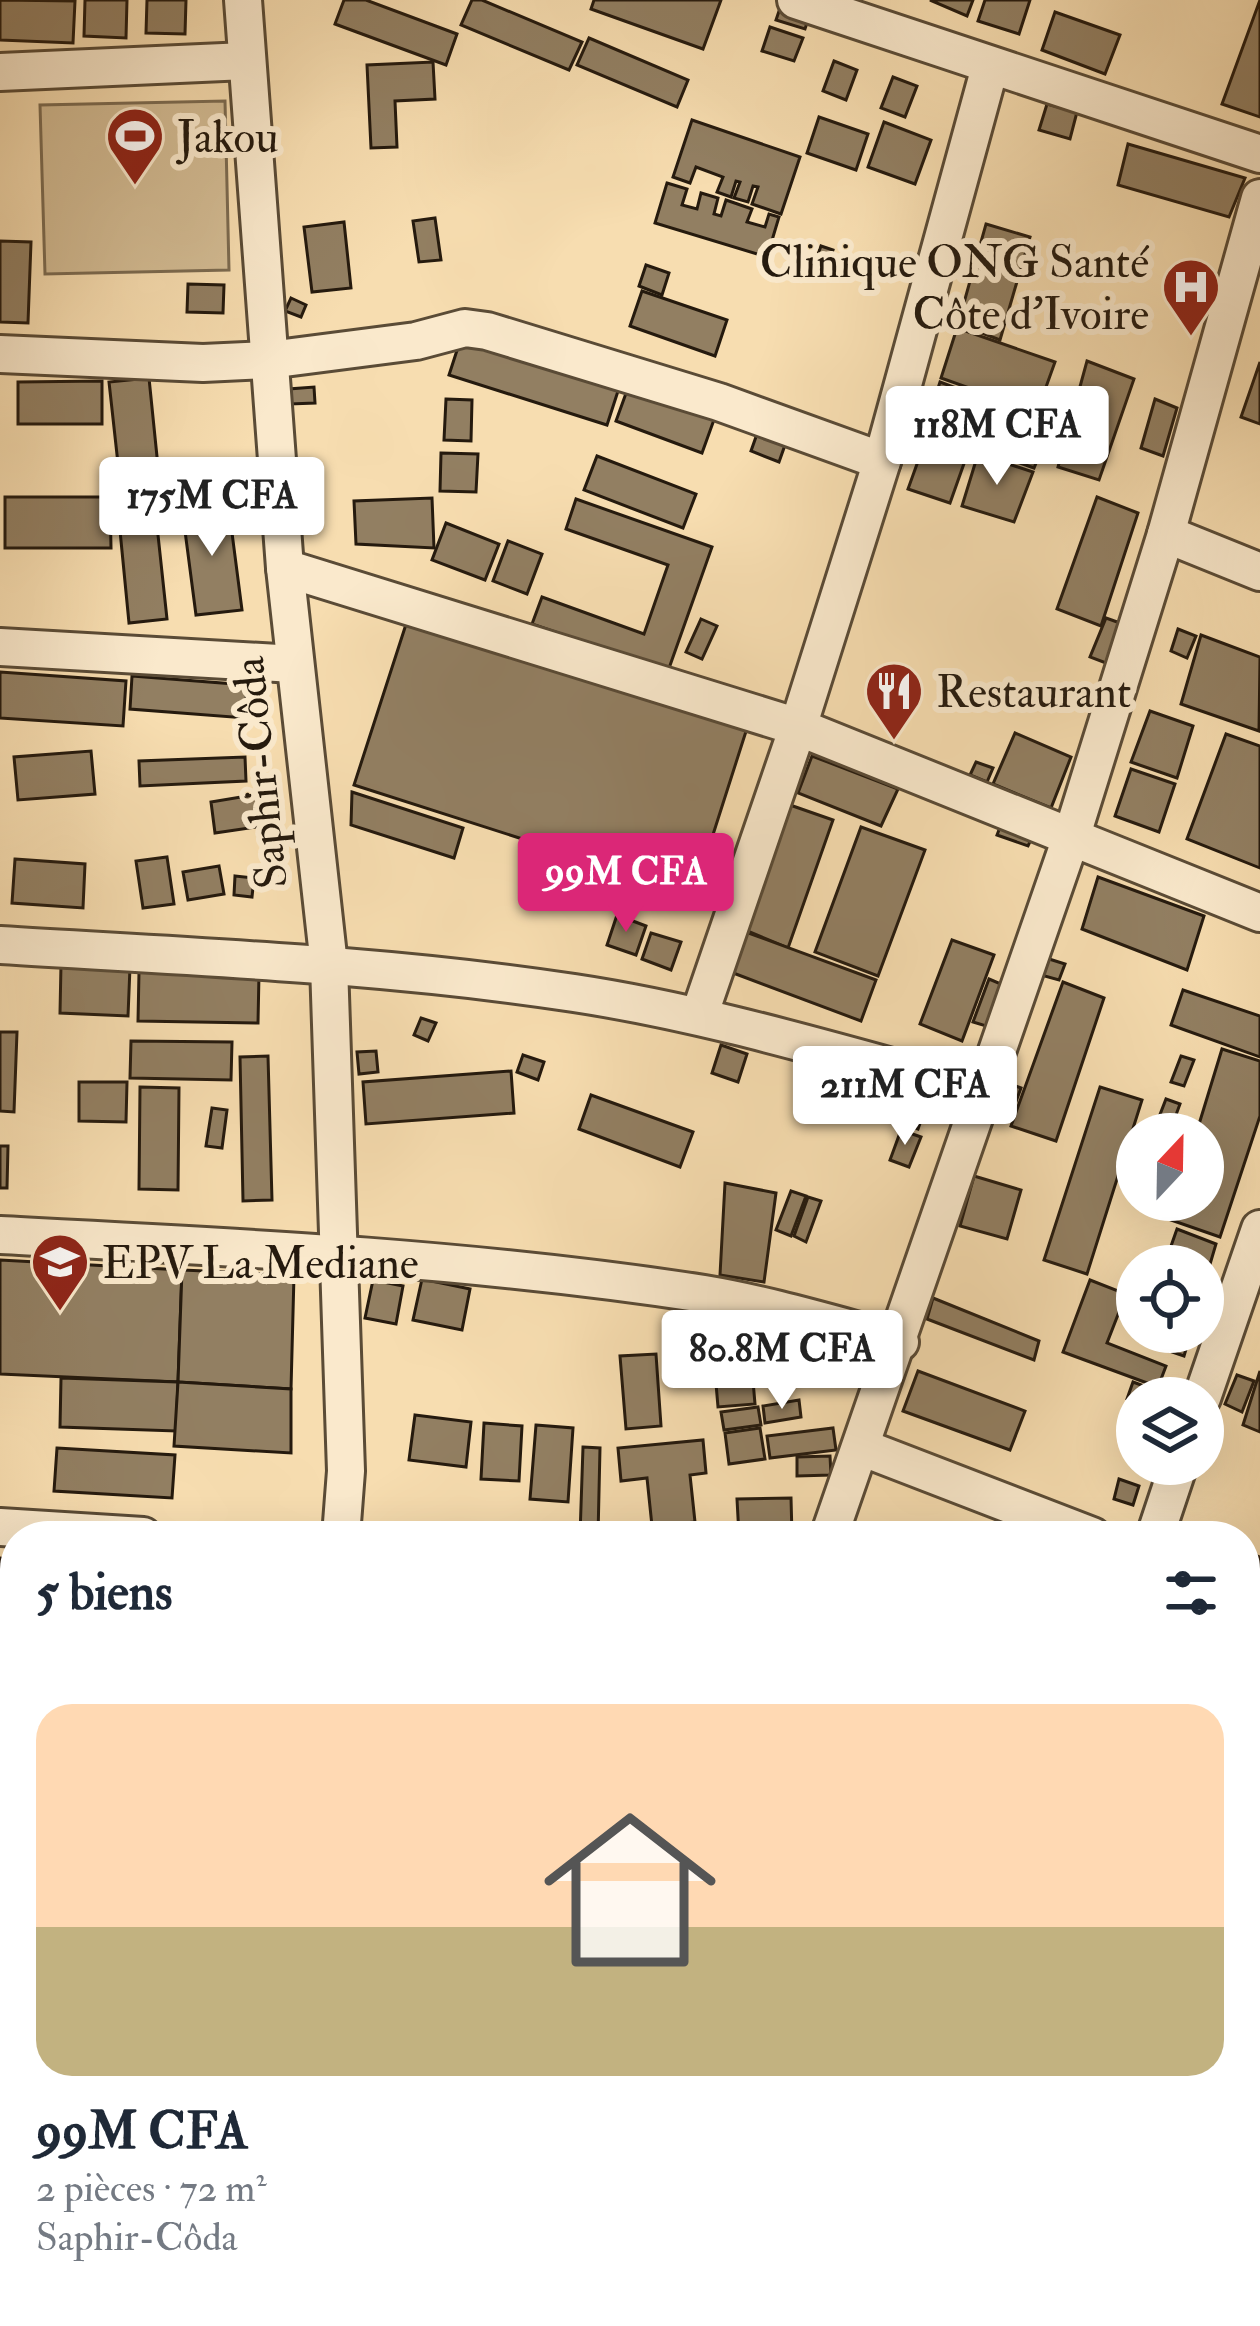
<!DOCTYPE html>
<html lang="fr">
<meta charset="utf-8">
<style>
:root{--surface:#fff;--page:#f2f2f3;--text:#1f2937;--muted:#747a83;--line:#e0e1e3;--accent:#db2777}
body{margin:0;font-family:"IM FELL Double Pica",serif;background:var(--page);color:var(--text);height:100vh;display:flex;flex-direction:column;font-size:45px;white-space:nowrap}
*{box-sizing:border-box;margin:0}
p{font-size:39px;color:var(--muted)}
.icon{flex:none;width:66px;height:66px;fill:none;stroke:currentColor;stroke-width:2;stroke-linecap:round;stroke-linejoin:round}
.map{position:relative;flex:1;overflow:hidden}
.drawer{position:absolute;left:0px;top:1521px;width:1260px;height:807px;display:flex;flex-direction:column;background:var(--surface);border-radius:48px 48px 0 0;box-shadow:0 12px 48px #0002}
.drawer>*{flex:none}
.needle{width:78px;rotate:22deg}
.buttons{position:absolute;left:1116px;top:1113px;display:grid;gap:24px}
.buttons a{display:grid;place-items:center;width:108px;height:108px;border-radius:50%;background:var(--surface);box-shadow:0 12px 48px #0002;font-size:60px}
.price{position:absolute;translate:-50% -102px;padding:0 27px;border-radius:12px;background:#fff;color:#222;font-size:39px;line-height:78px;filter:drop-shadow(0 3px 6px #0008)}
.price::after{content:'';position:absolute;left:50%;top:72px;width:36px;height:27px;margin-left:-18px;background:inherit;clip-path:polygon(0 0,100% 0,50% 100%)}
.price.selected{background:var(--accent);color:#fff}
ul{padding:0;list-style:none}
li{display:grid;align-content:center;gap:24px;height:636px;padding:0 36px}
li+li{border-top:3px solid var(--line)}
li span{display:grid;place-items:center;height:372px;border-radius:36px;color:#555}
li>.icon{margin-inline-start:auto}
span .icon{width:216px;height:216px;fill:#fffc;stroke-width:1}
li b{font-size:51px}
h2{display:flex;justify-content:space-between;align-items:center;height:144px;padding:0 36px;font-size:51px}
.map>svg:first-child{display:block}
</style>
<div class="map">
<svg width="1260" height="2326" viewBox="0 0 1260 2326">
<rect width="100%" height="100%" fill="#f7ddb0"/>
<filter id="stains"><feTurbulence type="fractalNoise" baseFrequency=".00167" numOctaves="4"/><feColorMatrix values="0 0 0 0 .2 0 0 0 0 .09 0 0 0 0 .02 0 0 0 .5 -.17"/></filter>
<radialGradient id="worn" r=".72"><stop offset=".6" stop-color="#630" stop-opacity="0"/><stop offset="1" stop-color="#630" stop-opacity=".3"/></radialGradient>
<!-- green -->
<polygon fill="#d3bc94" stroke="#7c6b51" stroke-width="3" points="225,101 229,270 45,274 40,105"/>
<!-- water -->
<polygon fill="#b09b79" stroke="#78674e" stroke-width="3" points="0,1803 15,1804 15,2313 375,2313 377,2326 0,2326"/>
<!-- building -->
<g fill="#927f62" stroke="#251a0e" stroke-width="3">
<polygon points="0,0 75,1 73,43 0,40"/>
<polygon points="85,0 127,0 126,38 84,36"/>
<polygon points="147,0 186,0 185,34 146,33"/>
<polygon points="344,0 366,0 457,34 446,65 335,24"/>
<polygon points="472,0 482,0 582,42 569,70 461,25"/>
<polygon points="594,0 721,0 703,49 591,9"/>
<polygon points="930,0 973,0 967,16"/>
<polygon points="985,0 1030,0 1019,34 978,21"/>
<polygon points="1260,0 1260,117 1222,104"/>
<polygon points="780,8 809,17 805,29 776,20"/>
<polygon points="1055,12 1120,35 1105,74 1042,50"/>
<polygon points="770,27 803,38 794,61 762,51"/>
<polygon points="589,38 688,80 677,107 577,65"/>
<polygon points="834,61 857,70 846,100 823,91"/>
<polygon points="433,62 435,99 395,101 397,147 371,148 367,65"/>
<polygon points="893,77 917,86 905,117 881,108"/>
<polygon points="1047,104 1077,112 1070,139 1039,130"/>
<polygon points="819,117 868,134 856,170 807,153"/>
<polygon points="692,120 800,157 781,214 752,204 758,187 753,186 748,202 734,198 740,182 736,181 731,197 717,192 723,177 696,167 690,183 673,177"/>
<polygon points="884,122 931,140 915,184 868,167"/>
<polygon points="1128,144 1245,178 1229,217 1118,185"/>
<polygon points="667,183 687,189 682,205 697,209 701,193 718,198 714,214 721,216 726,200 752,209 747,222 765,227 769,214 779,217 767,257 655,223"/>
<polygon points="435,218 441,260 419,262 413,221"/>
<polygon points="344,222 351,288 312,292 304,227"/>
<polygon points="986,224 1030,237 1000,340 958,324"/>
<polygon points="0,241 31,242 28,323 0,322"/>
<polygon points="821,246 833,250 826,272 813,268"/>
<polygon points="646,265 669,273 662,295 639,286"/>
<polygon points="188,284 224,285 223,313 187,312"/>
<polygon points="642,291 727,320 715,356 630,326"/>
<polygon points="291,298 306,305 301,317 285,311"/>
<polygon points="957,328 1055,362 1037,412 941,378"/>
<polygon points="461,338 619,388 607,425 449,375"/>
<polygon points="1087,361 1134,379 1099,480 1058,467"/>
<polygon points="1260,362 1260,424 1241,417"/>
<polygon points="149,378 161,496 122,500 109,382"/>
<polygon points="102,381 102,424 18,424 18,382"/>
<polygon points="940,382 1052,424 1034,468 925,429"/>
<polygon points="629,385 715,417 702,453 616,421"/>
<polygon points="314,387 315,403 290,404 289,389"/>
<polygon points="446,399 472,400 471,441 444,440"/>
<polygon points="1155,399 1177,408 1163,456 1141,448"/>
<polygon points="757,434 785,445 779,462 751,451"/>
<polygon points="926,439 967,455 950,503 908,489"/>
<polygon points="441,453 478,454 476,492 440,491"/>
<polygon points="978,454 1033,472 1014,522 962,506"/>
<polygon points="597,456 696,494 683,528 584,490"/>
<polygon points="5,497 110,497 111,548 5,548"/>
<polygon points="1097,497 1138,513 1101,626 1057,609"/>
<polygon points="432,498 434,548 356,544 354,501"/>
<polygon points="576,499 712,547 668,671 532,624 542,597 644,634 668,565 566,529"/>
<polygon points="228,502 242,610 196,615 182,508"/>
<polygon points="155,507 167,619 129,623 118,510"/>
<polygon points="446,523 499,544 485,580 432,560"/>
<polygon points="508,541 542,554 527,594 493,581"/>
<polygon points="410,612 749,722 694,894 354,785"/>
<polygon points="1106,618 1120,623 1106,663 1090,657"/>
<polygon points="701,619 717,626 702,659 686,652"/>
<polygon points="1178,629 1196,636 1187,658 1171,651"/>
<polygon points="1201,635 1260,657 1259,731 1181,704"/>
<polygon points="0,672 126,681 123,726 0,718"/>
<polygon points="132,676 247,685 245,718 130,709"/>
<polygon points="1150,711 1193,726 1177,778 1131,762"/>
<polygon points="1015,733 1071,757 1051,808 993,784"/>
<polygon points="1226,734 1260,746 1260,868 1187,839"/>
<polygon points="91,751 95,794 18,800 14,757"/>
<polygon points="812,756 898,789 881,826 798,793"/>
<polygon points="245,757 246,781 140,786 139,761"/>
<polygon points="976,762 993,768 987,782 970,775"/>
<polygon points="1131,769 1175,784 1159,832 1115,816"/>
<polygon points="352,792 463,828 454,858 351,825"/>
<polygon points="265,793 270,825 215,833 211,802"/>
<polygon points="790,805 833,820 788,948 745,930"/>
<polygon points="1002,822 1035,831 1028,846 997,835"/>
<polygon points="861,827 925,850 878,976 815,952"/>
<polygon points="167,857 174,904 143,908 136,861"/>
<polygon points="15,859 85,864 83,908 12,903"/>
<polygon points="219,866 224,894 188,900 183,872"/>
<polygon points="235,876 254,878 252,897 234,895"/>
<polygon points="1098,877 1204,916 1187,970 1082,929"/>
<polygon points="617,915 646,926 636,955 607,945"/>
<polygon points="743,931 876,980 861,1021 728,971"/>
<polygon points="651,933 681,942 671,970 642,959"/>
<polygon points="952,940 994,955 962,1041 920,1024"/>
<polygon points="1046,958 1065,964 1059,980 1041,975"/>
<polygon points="61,964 130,967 128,1016 60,1013"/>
<polygon points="139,972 259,974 258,1023 138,1021"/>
<polygon points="989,979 1001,984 986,1026 973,1022"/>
<polygon points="1063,982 1104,998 1056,1141 1011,1126"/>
<polygon points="1183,990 1260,1016 1260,1057 1171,1025"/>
<polygon points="421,1018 436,1023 428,1041 414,1035"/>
<polygon points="0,1032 17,1032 14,1112 0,1111"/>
<polygon points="131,1041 232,1042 231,1080 130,1078"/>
<polygon points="721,1045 747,1054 738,1082 712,1073"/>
<polygon points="1222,1049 1260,1061 1260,1116 1220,1237 1171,1220 1177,1200 1203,1200 1203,1134 1196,1134"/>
<polygon points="376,1051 378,1072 359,1074 357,1052"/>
<polygon points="523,1055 544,1062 538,1080 517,1072"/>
<polygon points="268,1056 272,1200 243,1201 240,1057"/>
<polygon points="1181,1056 1194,1060 1184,1086 1171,1082"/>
<polygon points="511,1071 514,1113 366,1124 363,1082"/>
<polygon points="79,1082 127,1082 126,1122 79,1121"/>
<polygon points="1007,1083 1021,1088 1014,1107 1000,1102"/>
<polygon points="901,1084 930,1095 918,1129 889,1118"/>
<polygon points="140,1087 179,1088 178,1190 139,1189"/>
<polygon points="1100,1087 1142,1100 1087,1274 1044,1260"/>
<polygon points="591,1095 693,1132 680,1167 579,1129"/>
<polygon points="1166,1099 1180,1104 1169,1134 1154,1130"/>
<polygon points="212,1108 227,1110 222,1148 206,1146"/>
<polygon points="901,1130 921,1137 909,1167 890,1160"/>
<polygon points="0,1146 8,1146 7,1188 0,1188"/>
<polygon points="974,1176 1021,1190 1007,1239 960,1226"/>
<polygon points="725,1183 776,1193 764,1282 720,1275"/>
<polygon points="791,1191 806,1196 791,1236 776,1230"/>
<polygon points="808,1197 821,1201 806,1242 794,1236"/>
<polygon points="1177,1229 1216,1244 1203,1288 1203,1266 1164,1266"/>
<polygon points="0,1260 182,1270 178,1382 0,1374"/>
<polygon points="182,1270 294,1275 291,1389 178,1382"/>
<polygon points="422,1279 470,1289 462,1330 413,1320"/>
<polygon points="373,1280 403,1286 396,1324 365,1318"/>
<polygon points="1090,1280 1126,1294 1107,1343 1166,1366 1158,1387 1063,1352"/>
<polygon points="933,1298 1039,1341 1034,1360 927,1319"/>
<polygon points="1143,1332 1191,1332 1184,1356 1140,1341"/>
<polygon points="656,1354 661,1426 626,1429 620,1356"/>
<polygon points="752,1369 755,1404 718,1407 715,1372"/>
<polygon points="918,1371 1025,1411 1010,1450 903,1411"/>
<polygon points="1260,1371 1260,1432 1243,1425"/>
<polygon points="1237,1375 1254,1381 1242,1412 1225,1404"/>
<polygon points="61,1378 178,1382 176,1431 60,1427"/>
<polygon points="178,1382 291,1389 291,1453 174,1446"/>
<polygon points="1133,1382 1166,1394 1165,1398 1137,1398 1137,1403 1127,1399"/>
<polygon points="799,1400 801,1417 765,1423 763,1406"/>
<polygon points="758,1407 761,1425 724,1430 721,1412"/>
<polygon points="415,1415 471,1422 466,1467 409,1460"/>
<polygon points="484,1423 522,1426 519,1481 481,1479"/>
<polygon points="536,1425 573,1428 568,1502 530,1499"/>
<polygon points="760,1428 765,1459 729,1464 725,1433"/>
<polygon points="833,1428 836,1450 770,1458 767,1436"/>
<polygon points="703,1440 706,1473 690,1475 695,1522 652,1526 647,1478 621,1481 618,1448"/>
<polygon points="583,1447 600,1448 598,1536 580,1536"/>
<polygon points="57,1448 175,1455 172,1498 54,1491"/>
<polygon points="830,1456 831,1475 797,1476 797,1457"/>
<polygon points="1119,1479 1139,1486 1133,1505 1114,1499"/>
<polygon points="791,1498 792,1535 739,1536 737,1499"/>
<polygon points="1245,1551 1260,1557 1260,1589 1245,1583"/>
<polygon points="0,1558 15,1560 15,1685 0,1683"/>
<polygon points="1245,1624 1260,1630 1260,1656 1245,1650"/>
<polygon points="1245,1656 1260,1662 1260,1720 1245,1714"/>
<polygon points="1249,1741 1260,1745 1260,1795 1245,1789 1245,1753"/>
<polygon points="1245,1855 1260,1861 1260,1908 1245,1902"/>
<polygon points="1245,1913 1260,1919 1260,1979 1245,1978"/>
<rect x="1245" y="2024" width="15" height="59"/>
<rect x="1245" y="2099" width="15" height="47"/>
<polygon points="587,2320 632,2321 632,2326 587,2326"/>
</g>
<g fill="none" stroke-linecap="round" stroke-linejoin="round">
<defs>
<g id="minor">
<polyline points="243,0 285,568 329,965 346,1471 341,1536"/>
<polyline points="796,0 1260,154"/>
<polyline points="0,72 246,61"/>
<polyline points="0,354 203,363 269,360 416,341 465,328 487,331 719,402 882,461"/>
<polyline points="1166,534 1260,572"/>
<polyline points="285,568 798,727 1260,913"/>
<polyline points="0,647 295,664"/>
<path d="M 0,945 C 192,957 384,964 574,993 C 713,1014 848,1056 983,1092"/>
<polyline points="699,1016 798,727 882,461 990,67"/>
<path d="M 0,1235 C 235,1247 471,1258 704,1294 C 770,1305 835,1325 900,1342"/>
<polyline points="1202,1398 1260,1229"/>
<polyline points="861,1447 1092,1536"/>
<polyline points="0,1527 143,1536"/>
<polyline points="829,1536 1072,835 1166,534 1260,198"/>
<polyline points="1155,1536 1179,1464"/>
<polyline points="1245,2012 1260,2011"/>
<polyline points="1245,2304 1260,2303"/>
<polyline points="674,2326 674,2313"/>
<polyline points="897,2326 1101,2313"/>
</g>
</defs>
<!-- minor casing -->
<use href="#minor" stroke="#5a4b36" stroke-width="42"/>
<!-- minor -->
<use href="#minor" stroke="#fae9cc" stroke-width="36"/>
</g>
<!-- icons -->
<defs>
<symbol id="stadium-pin" viewBox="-11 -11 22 30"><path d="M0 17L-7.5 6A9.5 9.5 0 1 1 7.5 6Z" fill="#8f2418" stroke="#fae9cc"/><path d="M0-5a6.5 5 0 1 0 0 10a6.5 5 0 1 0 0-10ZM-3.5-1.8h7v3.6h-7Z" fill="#fff"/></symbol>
<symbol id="hospital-pin" viewBox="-11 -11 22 30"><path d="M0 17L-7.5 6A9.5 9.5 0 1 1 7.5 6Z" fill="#8f2418" stroke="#fae9cc"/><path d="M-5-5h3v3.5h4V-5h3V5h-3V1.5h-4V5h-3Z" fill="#fff"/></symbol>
<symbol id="restaurant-pin" viewBox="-11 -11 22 30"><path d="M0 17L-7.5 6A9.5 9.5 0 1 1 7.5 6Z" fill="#8f2418" stroke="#fae9cc"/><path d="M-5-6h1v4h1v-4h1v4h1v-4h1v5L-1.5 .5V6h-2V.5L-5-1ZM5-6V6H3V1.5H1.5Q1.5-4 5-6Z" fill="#fff"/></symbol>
<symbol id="school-pin" viewBox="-11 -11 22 30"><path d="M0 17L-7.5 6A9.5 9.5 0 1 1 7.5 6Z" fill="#8f2418" stroke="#fae9cc"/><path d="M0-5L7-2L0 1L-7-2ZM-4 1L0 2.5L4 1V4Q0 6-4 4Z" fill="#fff"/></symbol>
</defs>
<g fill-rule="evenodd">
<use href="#stadium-pin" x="102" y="103" width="66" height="90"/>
<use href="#hospital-pin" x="1158" y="254" width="66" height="90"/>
<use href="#restaurant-pin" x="861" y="658" width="66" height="90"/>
<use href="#school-pin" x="27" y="1229" width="66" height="90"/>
</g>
<g text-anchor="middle" stroke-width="12" stroke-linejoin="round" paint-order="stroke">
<!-- poi labels -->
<g font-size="45" fill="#251a0e" stroke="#fae9cc" text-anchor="start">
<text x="177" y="152">Jakou</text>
<text x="1149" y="277" text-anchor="end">Clinique ONG Santé<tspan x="1149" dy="52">Côte d'Ivoire</tspan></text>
<text x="936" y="707">Restaurant</text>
<text x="102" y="1278">EPV La Mediane</text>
</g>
<!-- street labels -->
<g font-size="45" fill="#251a0e" stroke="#fae9cc">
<text transform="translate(259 773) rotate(-96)" y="16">Saphir-Côda</text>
</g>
</g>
<rect width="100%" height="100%" filter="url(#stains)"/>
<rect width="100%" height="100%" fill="url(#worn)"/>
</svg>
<div class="buttons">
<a><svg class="needle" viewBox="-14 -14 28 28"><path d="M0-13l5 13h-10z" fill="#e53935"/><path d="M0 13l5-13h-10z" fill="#747a83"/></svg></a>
<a><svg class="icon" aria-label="locate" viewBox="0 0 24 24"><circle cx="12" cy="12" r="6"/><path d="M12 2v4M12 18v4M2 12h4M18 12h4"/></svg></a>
<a><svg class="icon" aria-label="layers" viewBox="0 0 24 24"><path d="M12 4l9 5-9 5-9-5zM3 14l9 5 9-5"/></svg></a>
</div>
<b class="price" style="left:997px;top:488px">118M CFA</b>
<b class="price" style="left:212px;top:559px">175M CFA</b>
<b class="price selected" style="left:626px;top:935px">99M CFA</b>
<b class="price" style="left:905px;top:1148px">211M CFA</b>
<b class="price" style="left:782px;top:1412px">80.8M CFA</b>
<section class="drawer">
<h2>5 biens<svg class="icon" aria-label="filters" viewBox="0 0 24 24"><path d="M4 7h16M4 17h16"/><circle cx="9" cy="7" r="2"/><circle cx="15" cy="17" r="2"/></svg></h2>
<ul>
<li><span style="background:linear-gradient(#ffd9b3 60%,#c2b280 0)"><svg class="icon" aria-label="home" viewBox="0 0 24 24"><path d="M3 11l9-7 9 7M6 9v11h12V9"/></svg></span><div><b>99M CFA</b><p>2 pièces · 72 m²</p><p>Saphir-Côda</p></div></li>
</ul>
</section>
</div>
